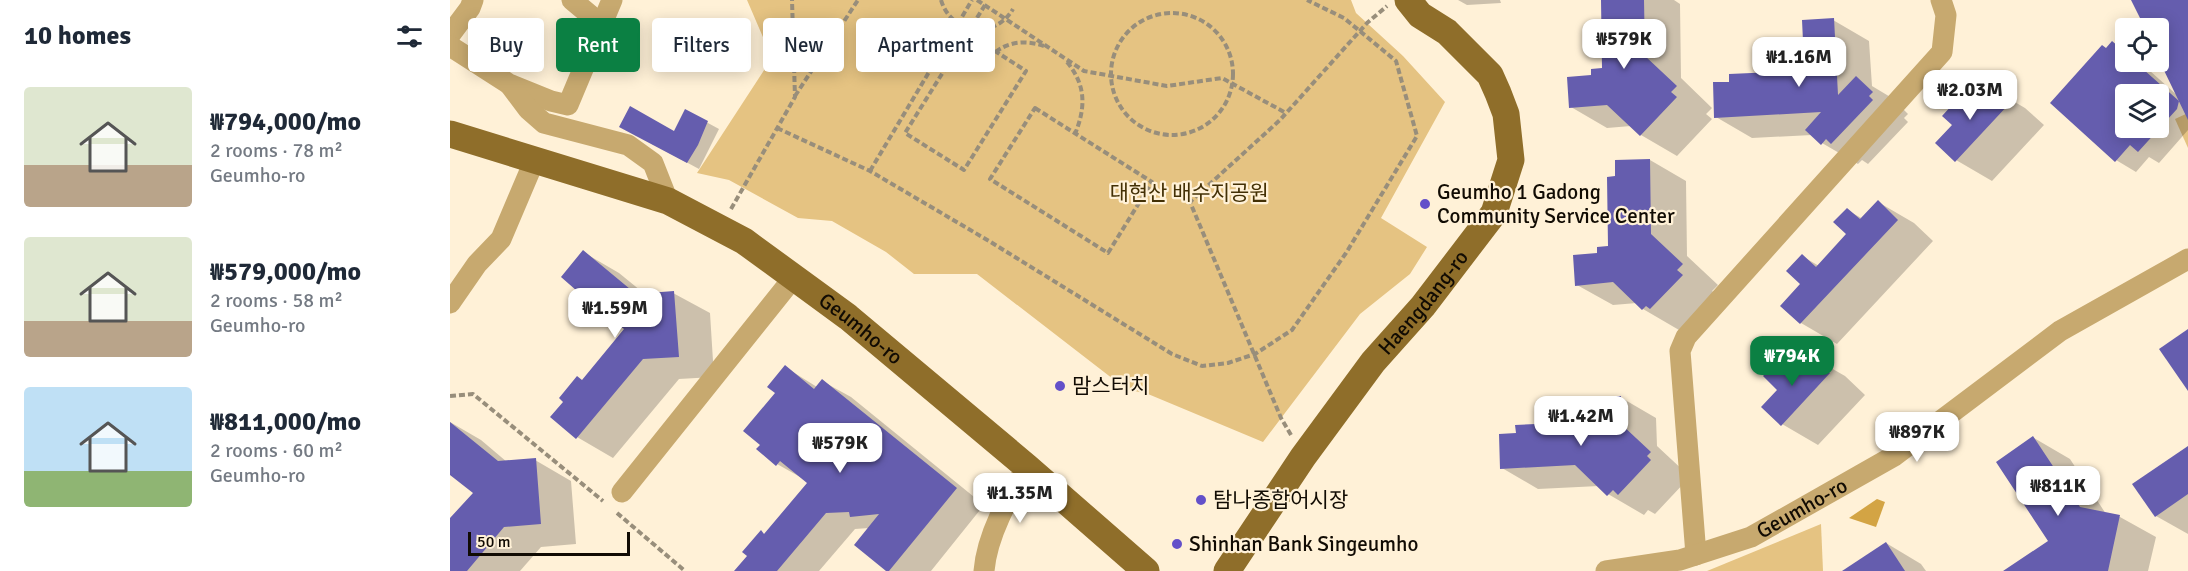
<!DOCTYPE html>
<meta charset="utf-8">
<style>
:root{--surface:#fff;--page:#f2f2f3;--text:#1f2937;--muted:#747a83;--accent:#0b8043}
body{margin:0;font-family:Signika,"Noto Sans KR",sans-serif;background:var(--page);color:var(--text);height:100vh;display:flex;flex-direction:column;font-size:22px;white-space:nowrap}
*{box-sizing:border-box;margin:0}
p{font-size:20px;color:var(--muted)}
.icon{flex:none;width:33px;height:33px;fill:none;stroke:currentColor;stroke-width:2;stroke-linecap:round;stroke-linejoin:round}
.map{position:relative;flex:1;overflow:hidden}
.drawer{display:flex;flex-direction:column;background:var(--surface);width:450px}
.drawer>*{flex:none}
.guide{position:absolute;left:18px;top:18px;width:570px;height:54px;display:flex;gap:12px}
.controls{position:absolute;left:1665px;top:18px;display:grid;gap:12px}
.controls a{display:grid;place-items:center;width:54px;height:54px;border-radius:6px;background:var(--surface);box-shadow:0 3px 15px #0003;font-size:30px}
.scale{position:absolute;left:18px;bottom:15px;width:162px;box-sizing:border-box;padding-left:6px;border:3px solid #110b03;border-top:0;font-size:16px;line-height:21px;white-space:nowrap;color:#110b03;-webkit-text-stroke:4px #fff1d7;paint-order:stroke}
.price{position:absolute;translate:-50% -51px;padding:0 14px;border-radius:12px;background:#fff;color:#222;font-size:20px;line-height:39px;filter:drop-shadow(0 2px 3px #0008)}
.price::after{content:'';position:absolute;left:50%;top:36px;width:18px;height:14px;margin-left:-9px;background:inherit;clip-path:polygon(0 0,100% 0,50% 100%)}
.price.active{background:var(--accent);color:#fff}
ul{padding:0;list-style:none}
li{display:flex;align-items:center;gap:18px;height:150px;padding:0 24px}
li span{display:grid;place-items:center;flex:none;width:168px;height:120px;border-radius:6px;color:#555}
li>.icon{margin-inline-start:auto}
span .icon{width:72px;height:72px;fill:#fffc;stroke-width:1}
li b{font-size:26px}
h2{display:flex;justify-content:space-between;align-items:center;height:72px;padding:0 24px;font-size:26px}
.tag{padding:0 21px;border-radius:6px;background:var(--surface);box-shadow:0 3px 15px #0003;font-size:21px;line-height:54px}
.tag.active{background:var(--accent);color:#fff}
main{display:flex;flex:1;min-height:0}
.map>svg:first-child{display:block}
</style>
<main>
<section class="drawer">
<h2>10 homes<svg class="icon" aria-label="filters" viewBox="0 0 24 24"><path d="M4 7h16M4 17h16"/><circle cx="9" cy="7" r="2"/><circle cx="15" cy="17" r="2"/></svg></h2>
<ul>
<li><span style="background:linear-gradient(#dfe7d0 65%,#b9a48a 0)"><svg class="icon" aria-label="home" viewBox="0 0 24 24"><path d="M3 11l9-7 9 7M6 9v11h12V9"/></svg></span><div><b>₩794,000/mo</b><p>2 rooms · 78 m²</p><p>Geumho-ro</p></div></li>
<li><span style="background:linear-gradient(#dfe7d0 70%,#b9a48a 0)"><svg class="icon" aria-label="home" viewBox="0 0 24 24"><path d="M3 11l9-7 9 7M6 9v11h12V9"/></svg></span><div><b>₩579,000/mo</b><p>2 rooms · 58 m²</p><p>Geumho-ro</p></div></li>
<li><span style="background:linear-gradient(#bfe0f5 70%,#8fb573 0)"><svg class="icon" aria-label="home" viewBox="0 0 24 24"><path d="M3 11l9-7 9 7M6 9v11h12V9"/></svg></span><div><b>₩811,000/mo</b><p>2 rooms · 60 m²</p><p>Geumho-ro</p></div></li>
</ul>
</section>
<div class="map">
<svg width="1738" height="571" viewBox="0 0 1738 571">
<rect width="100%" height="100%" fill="#fff1d7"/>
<!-- green -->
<g fill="#e5c382">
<polygon points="297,0 901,0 906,13 953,56 995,102 931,218 977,247 960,274 910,314 813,442 698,394 676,389 527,274 464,274 436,252 382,221 348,218 279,180 247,173 322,58"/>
<polygon points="1738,113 1738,148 1725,119"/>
<polygon points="1371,524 1373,571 1257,571"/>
</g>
<!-- forest -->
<polygon fill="#d3a444" points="1427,499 1435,502 1426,527 1399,518"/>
<!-- shadow -->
<g fill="#0003" fill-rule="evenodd">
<polygon points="1008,0 1050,0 1051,3 1017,5"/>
<polygon points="1153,0 1224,0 1230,4 1231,78 1262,108 1256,114 1262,119 1227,156 1191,135 1181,126 1157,128 1121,107 1143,76 1154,70"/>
<path d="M 1683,0 L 1738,0 L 1738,130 L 1709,163 L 1699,157 L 1686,172 L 1666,160 L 1657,49 L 1663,43 L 1676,50 L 1676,62 L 1690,62 L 1728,96 L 1708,28 L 1696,28 ZM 1676,94 L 1708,94 L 1708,128 L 1676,128 Z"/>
<polygon points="1383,20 1419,41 1422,86 1442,98 1458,114 1454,118 1458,122 1418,164 1412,160 1408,164 1372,143 1362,135 1302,138 1266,117 1281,83 1350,72 1355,42"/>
<polygon points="1539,87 1575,108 1594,125 1542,181 1506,160 1504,125 1515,93 1527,100"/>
<polygon points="236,111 269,129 249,169 182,133 225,133"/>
<polygon points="1200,160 1236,181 1237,256 1268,285 1262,291 1268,296 1229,330 1193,309 1187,303 1163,305 1127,285 1149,254 1159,247 1167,178"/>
<polygon points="1428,202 1464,223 1483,241 1387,344 1351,323 1352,256 1369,266 1398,234 1397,210 1413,219"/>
<polygon points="133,252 169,273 196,295 223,293 260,313 264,377 229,379 163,458 127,437 132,381 176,329 144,310 129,290"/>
<polygon points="1360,356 1395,376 1415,395 1368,445 1332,424 1329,390 1330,360 1346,369"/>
<polygon points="335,367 367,387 372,381 401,397 534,505 481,571 439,571 419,528 405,529 369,571 286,571 359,482 327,464 312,444"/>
<polygon points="1170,397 1206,418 1207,446 1236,473 1236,481 1205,514 1198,510 1194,515 1158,494 1149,486 1088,489 1052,468 1136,423"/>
<polygon points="0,422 31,440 57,462 85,460 121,481 126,544 91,547 70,571 0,571 0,533 25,493 0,473"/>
<polygon points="1584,438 1620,459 1656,514 1670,517 1706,537 1698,571 1556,571 1600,541"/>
<polygon points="1738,448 1738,534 1706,516"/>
<polygon points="1436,543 1471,564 1476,571 1402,571"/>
</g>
<!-- building -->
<g fill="#655dae" fill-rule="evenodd">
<polygon points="1151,0 1194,0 1195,56 1227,86 1221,92 1227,97 1190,136 1157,105 1119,108 1117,77 1141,75 1141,69 1152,68"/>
<polygon points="1681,0 1738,0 1738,120 1708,58 1708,28 1695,28"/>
<polygon points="1384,18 1388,95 1406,76 1423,92 1419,96 1423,100 1381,144 1376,139 1371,145 1355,130 1371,112 1264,118 1263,82 1279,82 1279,74 1348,71 1347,41 1353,41 1352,20"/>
<path d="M 1662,41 L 1676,53 L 1676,62 L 1685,62 L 1729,101 L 1727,109 L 1688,152 L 1680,145 L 1665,162 L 1600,103 L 1652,45 L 1656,48 ZM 1676,94 L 1708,94 L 1708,128 L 1676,128 Z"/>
<polygon points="1539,85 1559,104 1505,162 1485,143 1502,125 1492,116 1515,91 1525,100"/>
<polygon points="180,106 224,131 235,109 258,121 248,145 237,163 169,127"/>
<polygon points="1200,159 1201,234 1233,264 1227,270 1233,275 1200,309 1196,306 1192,310 1163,282 1125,286 1123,255 1147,253 1147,247 1158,246 1157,177 1165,176 1165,160"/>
<polygon points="1428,200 1448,220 1350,324 1330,306 1350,284 1336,271 1352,254 1366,267 1396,234 1383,222 1397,208 1410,219"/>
<polygon points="133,250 186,294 224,291 229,357 193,359 126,439 100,417 113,402 109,398 127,376 132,380 174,329 147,307 143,312 123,295 127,291 111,277"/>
<polygon points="1738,329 1738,391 1709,349"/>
<polygon points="1359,354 1380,373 1331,426 1311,407 1327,390 1313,376 1330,358 1343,370"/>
<polygon points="335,365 364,389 372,379 507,488 439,571 436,571 404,545 429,514 400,517 399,512 376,513 327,571 284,571 297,556 292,552 311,530 314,534 357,483 330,461 326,466 306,449 310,445 293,431 325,393 317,387"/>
<polygon points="1140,396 1171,396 1171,424 1201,452 1197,456 1201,460 1168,495 1163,490 1157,496 1125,465 1050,469 1049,434 1066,433 1065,425 1135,422 1135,410 1140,410"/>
<polygon points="0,422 48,461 86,458 91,524 54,527 17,571 0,571 0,518 23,493 0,475"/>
<polygon points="1583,436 1630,507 1670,515 1658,571 1553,571 1598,541 1546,462"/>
<polygon points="1738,446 1738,494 1705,517 1682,484"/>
<polygon points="1436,542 1455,571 1392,571"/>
</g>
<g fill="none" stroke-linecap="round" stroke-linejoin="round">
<!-- path -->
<g stroke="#988e7b" stroke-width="4" stroke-dasharray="6 3" stroke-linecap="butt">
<path d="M 491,0 C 501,34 545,40 563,9"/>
<polyline points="527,0 634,71 717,86 772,78 836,113"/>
<polyline points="535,5 455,133 514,170 576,71 545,51"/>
<circle cx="722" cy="74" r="61"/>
<path d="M 539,58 C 554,42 573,39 594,46"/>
<path d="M 617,62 C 636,85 636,107 625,134"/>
<polyline points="345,96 408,0"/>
<polygon points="585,108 702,182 658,253 540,179"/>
<polyline points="327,128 420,171 539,241 722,354 752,366 778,363 805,354 842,330 896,253 967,136 946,61 894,18 857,0"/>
<polyline points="420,171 522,0"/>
<polyline points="281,209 345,97 342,0"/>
<polyline points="0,396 23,394 153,501"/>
<polyline points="841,435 831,418 740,202 830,120 917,23 937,6"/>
<polyline points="167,513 235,571"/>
</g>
<!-- minor -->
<g stroke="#c7a96f" stroke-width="21">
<polyline points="122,0 152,25"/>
<polyline points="0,35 20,8 23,0"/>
<polyline points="0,46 59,84 101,101 118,105 162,0"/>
<polyline points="60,85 78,109 94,123 178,145 203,163 218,201"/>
<polyline points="0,303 27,264 51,239 85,159"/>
<polyline points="172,492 344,277"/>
<polyline points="1246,555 1230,351 1236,337 1492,52 1496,15 1491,0"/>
<path d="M 534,571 C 537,535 558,498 577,467"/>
<path id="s1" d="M 1156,571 L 1230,560 L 1301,537 L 1444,456 L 1610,331 L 1738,259"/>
</g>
<!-- major -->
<g stroke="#8f6e2a" stroke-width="27">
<path id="s2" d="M 0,134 L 218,201 L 294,241 L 398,317 L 577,467 L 696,571"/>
<path id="s3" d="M 777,571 L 853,457 L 923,362 L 973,306 L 1044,213 L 1061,160 L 1056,114 L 1048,93 L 1040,75 L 997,32 L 970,15 L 958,0"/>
</g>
</g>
<!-- markers -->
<g fill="#6350c9" stroke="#fff1d7" stroke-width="2">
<circle cx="975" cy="204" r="6"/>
<circle cx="610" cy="386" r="6"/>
<circle cx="751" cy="500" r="6"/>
<circle cx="727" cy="544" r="6"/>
</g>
<g text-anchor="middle" stroke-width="4.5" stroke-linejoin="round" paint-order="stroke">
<!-- poi labels -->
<g font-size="21" fill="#110b03" stroke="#fff1d7" text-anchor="start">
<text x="987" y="199">Geumho 1 Gadong<tspan x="987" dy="24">Community Service Center</tspan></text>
<text x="622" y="393">맘스터치</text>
<text x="763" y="507">탐나종합어시장</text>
<text x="739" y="551">Shinhan Bank Singeumho</text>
</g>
<!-- park labels -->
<g font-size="21" fill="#433005" stroke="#fff1d7">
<text x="739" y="200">대현산 배수지공원</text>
</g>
<!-- street labels -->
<g font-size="21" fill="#110b03" stroke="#fff1d7">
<text dy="7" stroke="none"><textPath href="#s3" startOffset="333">Haengdang-ro</textPath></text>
<text dy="7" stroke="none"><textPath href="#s2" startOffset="460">Geumho-ro</textPath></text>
<text dy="7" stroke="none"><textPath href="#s1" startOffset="208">Geumho-ro</textPath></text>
</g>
</g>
</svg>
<div class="controls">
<a><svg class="icon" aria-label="locate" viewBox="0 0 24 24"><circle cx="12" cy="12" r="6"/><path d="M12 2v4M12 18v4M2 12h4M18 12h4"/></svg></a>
<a><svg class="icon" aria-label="layers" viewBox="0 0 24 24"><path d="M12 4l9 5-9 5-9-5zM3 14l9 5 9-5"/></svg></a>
</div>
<div class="scale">50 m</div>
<b class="price" style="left:1174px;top:70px">₩579K</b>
<b class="price" style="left:1349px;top:88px">₩1.16M</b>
<b class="price" style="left:1520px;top:121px">₩2.03M</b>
<b class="price" style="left:165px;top:339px">₩1.59M</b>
<b class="price active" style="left:1342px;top:387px">₩794K</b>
<b class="price" style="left:1131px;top:447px">₩1.42M</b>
<b class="price" style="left:1467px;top:463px">₩897K</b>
<b class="price" style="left:390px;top:474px">₩579K</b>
<b class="price" style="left:1608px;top:517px">₩811K</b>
<b class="price" style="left:570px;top:524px">₩1.35M</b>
<div class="guide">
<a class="tag">Buy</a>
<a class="tag active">Rent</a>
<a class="tag">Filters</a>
<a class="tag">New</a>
<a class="tag">Apartment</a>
</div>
</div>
</main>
